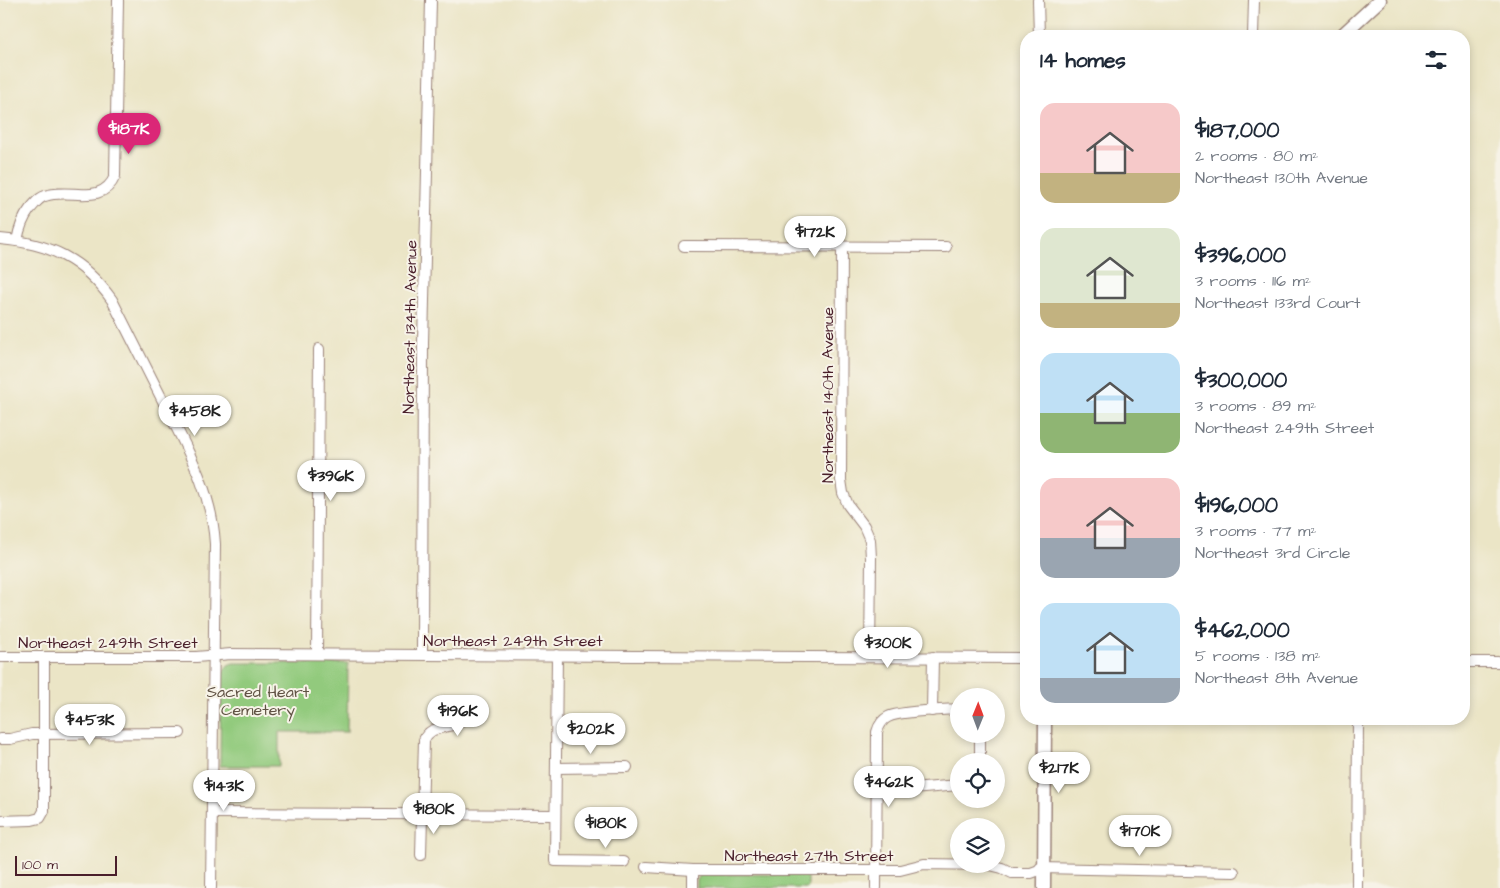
<!DOCTYPE html>
<meta charset="utf-8">
<style>
:root{--surface:#fff;--page:#f2f2f3;--text:#1f2937;--muted:#747a83;--accent:#db2777}
body{margin:0;font-family:"Architects Daughter",sans-serif;background:var(--page);color:var(--text);height:100vh;display:flex;flex-direction:column;font-size:19px;white-space:nowrap}
*{box-sizing:border-box;margin:0}
p{font-size:16px;color:var(--muted)}
.icon{flex:none;width:28px;height:28px;fill:none;stroke:currentColor;stroke-width:2;stroke-linecap:round;stroke-linejoin:round}
.map{position:relative;flex:1;overflow:hidden}
.panel{position:absolute;left:1020px;top:30px;width:450px;height:695px;display:flex;flex-direction:column;background:var(--surface);border-radius:20px;box-shadow:0 2px 8px #0003}
.panel>*{flex:none}
.needle{width:32px;rotate:1deg}
.fabs{position:absolute;left:950px;top:688px;display:grid;gap:10px}
.fabs a{display:grid;place-items:center;width:55px;height:55px;border-radius:50%;background:var(--surface);box-shadow:0 2px 8px #0003;font-size:25px}
.scale{position:absolute;left:15px;bottom:12px;width:102px;box-sizing:border-box;padding-left:5px;border:2px solid #4a1f2b;border-top:0;font-size:14px;line-height:18px;white-space:nowrap;color:#4a1f2b;-webkit-text-stroke:4px #f7f3e8;paint-order:stroke}
.price{position:absolute;translate:-50% -42px;padding:0 11px;border-radius:18px;background:#fff;color:#222;font-size:16px;line-height:32px;filter:drop-shadow(0 1px 2px #0008)}
.price::after{content:'';position:absolute;left:50%;top:30px;width:15px;height:11px;margin-left:-8px;background:inherit;clip-path:polygon(0 0,100% 0,50% 100%)}
.price.on{background:var(--accent);color:#fff}
ul{padding:0;list-style:none}
li{display:flex;align-items:center;gap:15px;height:125px;padding:0 20px}
li span{display:grid;place-items:center;flex:none;width:140px;height:100px;border-radius:15px;color:#555}
li>.icon{margin-inline-start:auto}
span .icon{width:60px;height:60px;fill:#fffc;stroke-width:1}
li b{font-size:21px}
h2{display:flex;justify-content:space-between;align-items:center;height:60px;padding:0 20px;font-size:21px}
.map>svg:first-child{display:block}
</style>
<div class="map">
<svg width="1500" height="888" viewBox="0 0 1500 888">
<rect width="100%" height="100%" fill="#f7f3e8"/>
<filter id="ink" filterUnits="userSpaceOnUse"><feTurbulence type="fractalNoise" baseFrequency=".02" numOctaves="2"/><feDisplacementMap in="SourceGraphic" scale="10" xChannelSelector="R" yChannelSelector="G"/><feConvolveMatrix kernelMatrix="1 2 1 2 8 2 1 2 1" color-interpolation-filters="sRGB"/></filter>
<filter id="wash" filterUnits="userSpaceOnUse"><feTurbulence type="fractalNoise" baseFrequency=".0096" numOctaves="4" result="noise"/><feDisplacementMap in="SourceGraphic" scale="20" xChannelSelector="R" yChannelSelector="G"/><feGaussianBlur stdDeviation="1.12" result="paint"/><feColorMatrix in="noise" values="0 0 0 0 0 0 0 0 0 0 0 0 0 0 0 0 0 1.4 0 .05"/><feComposite in="paint" operator="in"/></filter>
<g filter="url(#wash)">
<rect width="100%" height="100%" fill="#ebe5c6"/>
<!-- green -->
<g fill="#92ca7d" stroke="#6e7454">
<polygon points="233,663 348,663 347,732 279,732 279,766 220,766 221,674 228,665"/>
<polygon points="701,874 808,875 808,888 697,888 697,880"/>
</g>
</g>
<g filter="url(#ink)">
<g fill="none" stroke-linecap="round" stroke-linejoin="round">
<defs>
<g id="minor">
<polyline points="1038,0 1039,36"/>
<polyline points="1253,36 1254,0"/>
<path d="M 0,239 C 49,243 83,259 112,300 C 130,335 147,370 165,405 C 188,451 212,492 215,544 L 211,888"/>
<path d="M 17,241 C 19,229 23,218 30,209 C 35,204 38,198 45,196 C 69,187 102,207 115,176 L 118,0"/>
<polyline points="684,246 946,247"/>
<polyline points="842,246 841,480 843,493 848,505 864,526 870,540 871,558 870,657"/>
<polyline points="317,654 319,349"/>
<polyline points="422,654 423,343 431,0"/>
<polyline points="557,655 555,861 624,862"/>
<polyline points="0,657 196,657 231,654 1026,658"/>
<polyline points="1464,662 1500,662"/>
<polyline points="932,711 933,657"/>
<polyline points="980,734 980,761"/>
<polyline points="0,739 10,739 32,734 180,733"/>
<polyline points="556,768 627,767"/>
<polyline points="877,792 959,785"/>
<polyline points="212,813 555,815"/>
<polyline points="0,821 32,820 40,818 44,811 44,657"/>
<path d="M 421,855 L 424,740 C 430,726 443,729 455,724 C 460,723 465,718 469,715"/>
<polyline points="646,867 693,870 900,870 924,864 990,865 1002,868 1012,873 1031,873 1045,868"/>
<polyline points="1040,868 1234,872"/>
<polyline points="693,888 693,870"/>
<path d="M 876,888 L 877,732 C 879,725 882,720 888,717 C 899,711 944,710 959,709"/>
<polyline points="1357,888 1358,719"/>
</g>
<g id="major">
<polyline points="1341,36 1380,0"/>
<polyline points="1044,888 1045,719"/>
</g>
</defs>
<!-- minor casing -->
<use href="#minor" stroke="#9a8278" stroke-width="12"/>
<!-- major casing -->
<use href="#major" stroke="#9a8278" stroke-width="15"/>
<!-- minor -->
<use href="#minor" stroke="#fff" stroke-width="10"/>
<!-- major -->
<use href="#major" stroke="#fff" stroke-width="12"/>
</g>
</g>
<g text-anchor="middle" stroke-width="4" stroke-linejoin="round" paint-order="stroke">
<!-- street labels -->
<g font-size="16" fill="#4a1f2b" stroke="#f7f3e8">
<text transform="translate(409 327) rotate(-89)" y="6">Northeast 134th Avenue</text>
<text transform="translate(827 395) rotate(-90)" y="6">Northeast 140th Avenue</text>
<text x="513" y="646">Northeast 249th Street</text>
<text x="108" y="648">Northeast 249th Street</text>
<text x="809" y="861">Northeast 27th Street</text>
</g>
<!-- park labels -->
<g font-size="16" fill="#605244" stroke="#f7f3e8">
<text x="258" y="697">Sacred Heart<tspan x="258" dy="18">Cemetery</tspan></text>
</g>
</g>
</svg>
<div class="fabs">
<a><svg class="needle" viewBox="-14 -14 28 28"><path d="M0-13l5 13h-10z" fill="#e53935"/><path d="M0 13l5-13h-10z" fill="#747a83"/></svg></a>
<a><svg class="icon" aria-label="locate" viewBox="0 0 24 24"><circle cx="12" cy="12" r="6"/><path d="M12 2v4M12 18v4M2 12h4M18 12h4"/></svg></a>
<a><svg class="icon" aria-label="layers" viewBox="0 0 24 24"><path d="M12 4l9 5-9 5-9-5zM3 14l9 5 9-5"/></svg></a>
</div>
<div class="scale">100 m</div>
<b class="price on" style="left:129px;top:155px">$187K</b>
<b class="price" style="left:815px;top:258px">$172K</b>
<b class="price" style="left:195px;top:437px">$458K</b>
<b class="price" style="left:331px;top:502px">$396K</b>
<b class="price" style="left:888px;top:669px">$300K</b>
<b class="price" style="left:458px;top:737px">$196K</b>
<b class="price" style="left:90px;top:746px">$453K</b>
<b class="price" style="left:591px;top:755px">$202K</b>
<b class="price" style="left:1059px;top:794px">$217K</b>
<b class="price" style="left:889px;top:808px">$462K</b>
<b class="price" style="left:224px;top:812px">$143K</b>
<b class="price" style="left:434px;top:835px">$180K</b>
<b class="price" style="left:606px;top:849px">$180K</b>
<b class="price" style="left:1140px;top:857px">$170K</b>
<section class="panel">
<h2>14 homes<svg class="icon" aria-label="filters" viewBox="0 0 24 24"><path d="M4 7h16M4 17h16"/><circle cx="9" cy="7" r="2"/><circle cx="15" cy="17" r="2"/></svg></h2>
<ul>
<li><span style="background:linear-gradient(#f6c9c9 70%,#c2b280 0)"><svg class="icon" aria-label="home" viewBox="0 0 24 24"><path d="M3 11l9-7 9 7M6 9v11h12V9"/></svg></span><div><b>$187,000</b><p>2 rooms · 80 m²</p><p>Northeast 130th Avenue</p></div></li>
<li><span style="background:linear-gradient(#dfe7d0 75%,#c2b280 0)"><svg class="icon" aria-label="home" viewBox="0 0 24 24"><path d="M3 11l9-7 9 7M6 9v11h12V9"/></svg></span><div><b>$396,000</b><p>3 rooms · 116 m²</p><p>Northeast 133rd Court</p></div></li>
<li><span style="background:linear-gradient(#bfe0f5 60%,#8fb573 0)"><svg class="icon" aria-label="home" viewBox="0 0 24 24"><path d="M3 11l9-7 9 7M6 9v11h12V9"/></svg></span><div><b>$300,000</b><p>3 rooms · 89 m²</p><p>Northeast 249th Street</p></div></li>
<li><span style="background:linear-gradient(#f6c9c9 60%,#9aa5b1 0)"><svg class="icon" aria-label="home" viewBox="0 0 24 24"><path d="M3 11l9-7 9 7M6 9v11h12V9"/></svg></span><div><b>$196,000</b><p>3 rooms · 77 m²</p><p>Northeast 3rd Circle</p></div></li>
<li><span style="background:linear-gradient(#bfe0f5 75%,#9aa5b1 0)"><svg class="icon" aria-label="home" viewBox="0 0 24 24"><path d="M3 11l9-7 9 7M6 9v11h12V9"/></svg></span><div><b>$462,000</b><p>5 rooms · 138 m²</p><p>Northeast 8th Avenue</p></div></li>
</ul>
</section>
</div>
